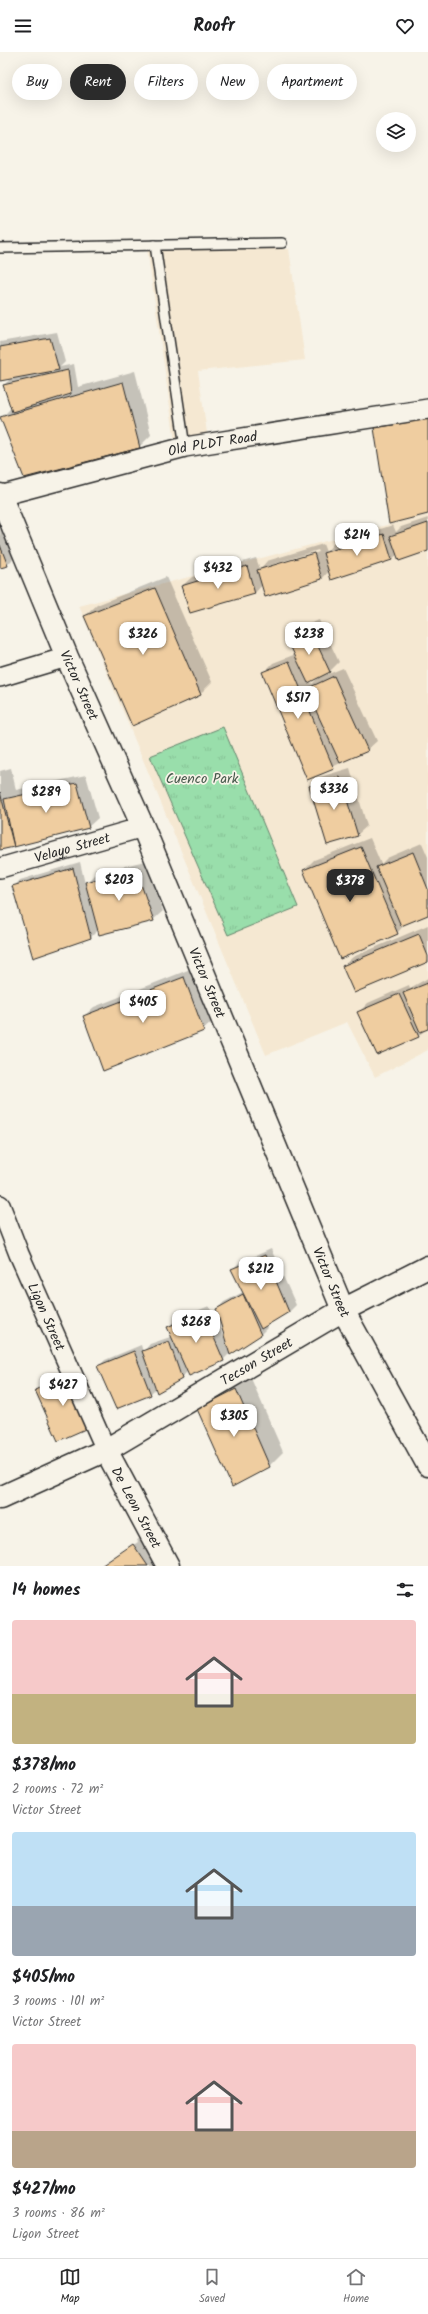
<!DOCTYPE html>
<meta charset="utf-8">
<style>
:root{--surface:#fff;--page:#f6f6f6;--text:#202124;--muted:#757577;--line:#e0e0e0;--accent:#2b2b2b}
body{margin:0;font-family:Kalam,sans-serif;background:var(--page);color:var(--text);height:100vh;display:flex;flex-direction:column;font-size:15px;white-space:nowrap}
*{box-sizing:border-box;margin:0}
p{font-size:13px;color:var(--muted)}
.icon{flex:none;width:22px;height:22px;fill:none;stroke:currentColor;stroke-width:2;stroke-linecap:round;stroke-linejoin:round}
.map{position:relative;height:1514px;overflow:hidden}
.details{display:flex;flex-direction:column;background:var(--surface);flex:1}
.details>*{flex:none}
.banner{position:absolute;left:12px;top:12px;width:404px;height:36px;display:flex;gap:8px}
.fabs{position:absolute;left:376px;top:60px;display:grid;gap:8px}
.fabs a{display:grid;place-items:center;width:40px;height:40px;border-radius:50%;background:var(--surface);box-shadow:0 4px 16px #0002;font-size:20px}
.price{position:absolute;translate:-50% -34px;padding:0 9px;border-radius:8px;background:#fff;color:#222;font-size:13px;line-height:26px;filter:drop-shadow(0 1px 2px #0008)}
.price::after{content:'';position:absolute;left:50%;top:24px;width:12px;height:9px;margin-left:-6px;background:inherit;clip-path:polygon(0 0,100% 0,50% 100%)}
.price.selected{background:var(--accent);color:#fff}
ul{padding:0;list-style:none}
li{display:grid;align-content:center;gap:8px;height:212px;padding:0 12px}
li span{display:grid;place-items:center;height:124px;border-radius:4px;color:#555}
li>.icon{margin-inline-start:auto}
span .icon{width:72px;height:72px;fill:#fffc;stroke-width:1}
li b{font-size:17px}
h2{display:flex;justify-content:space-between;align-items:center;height:48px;padding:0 12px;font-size:17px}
.chip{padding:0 14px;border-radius:18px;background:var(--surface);box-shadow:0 4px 16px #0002;font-size:14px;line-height:36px}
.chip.selected{background:var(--accent);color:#fff}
header{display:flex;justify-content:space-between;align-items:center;height:52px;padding:0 12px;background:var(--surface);font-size:18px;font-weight:700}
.menu{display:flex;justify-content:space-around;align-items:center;height:56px;border-top:1px solid var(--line);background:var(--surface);font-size:11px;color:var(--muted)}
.menu a{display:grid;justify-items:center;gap:2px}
.menu .selected{color:var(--accent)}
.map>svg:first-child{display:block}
</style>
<header><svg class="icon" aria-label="menu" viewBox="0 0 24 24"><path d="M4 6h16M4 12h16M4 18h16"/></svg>Roofr<svg class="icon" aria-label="heart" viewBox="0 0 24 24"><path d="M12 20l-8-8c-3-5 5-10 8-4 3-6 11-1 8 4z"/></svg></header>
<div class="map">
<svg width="428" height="1514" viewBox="0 0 428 1514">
<defs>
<pattern id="park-tufts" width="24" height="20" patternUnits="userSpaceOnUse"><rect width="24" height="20" fill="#99deab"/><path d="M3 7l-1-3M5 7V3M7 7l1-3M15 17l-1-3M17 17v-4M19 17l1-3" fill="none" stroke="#84bf93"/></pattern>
</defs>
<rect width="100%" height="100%" fill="#f7f3e8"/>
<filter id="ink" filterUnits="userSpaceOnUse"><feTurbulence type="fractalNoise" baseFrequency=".025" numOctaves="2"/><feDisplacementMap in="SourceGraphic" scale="8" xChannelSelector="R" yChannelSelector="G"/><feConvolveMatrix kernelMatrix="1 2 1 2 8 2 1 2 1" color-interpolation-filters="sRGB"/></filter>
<g filter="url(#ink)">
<!-- built -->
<g fill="#f5e8d2">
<polygon points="147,196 289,197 305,308 198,319 207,381 175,389"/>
<polygon points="428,462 428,998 375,1025 347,970 266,1003 79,554"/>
</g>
<!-- park -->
<polygon fill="url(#park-tufts)" stroke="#62846b" points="223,675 298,855 228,883 150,704"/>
<!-- shadow -->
<g fill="#0003" fill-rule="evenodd">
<polygon points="57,280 65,310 60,315 74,312 78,335 135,319 151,383 139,395 1,366 12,355 4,333 11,326 0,328 0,290"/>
<polygon points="428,360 428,461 375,377 385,367"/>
<path d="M 428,466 L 428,498 L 398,502 L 392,507 L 332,527 L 329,519 L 322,527 L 262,533 L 255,541 L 182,534 L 192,525 L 256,506 L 260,517 L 267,509 L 323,492 L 326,500 L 333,492 L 393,473 L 396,480 L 401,475 ZM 318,498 L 319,500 L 268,516 L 268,514 Z"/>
<polygon points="0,470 14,506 7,513 0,515"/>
<polygon points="166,525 212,630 200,642 85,564 97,553"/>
<path d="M 319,568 L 339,610 L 326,623 L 343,616 L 377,689 L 367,698 L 308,727 L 263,621 L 273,611 L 296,602 L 289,587 L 298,577 ZM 314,574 L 315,576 L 298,583 L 298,581 ZM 320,624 L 312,632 L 310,628 Z"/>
<polygon points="11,716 16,738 86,723 98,766 88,775 0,797 0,719"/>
<polygon points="350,716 367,774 357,783 310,734 320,725"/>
<polygon points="370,786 381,812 387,806 422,791 428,805 428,862 406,871 397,881 304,818 314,808"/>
<polygon points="145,809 163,859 153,868 99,877 91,885 14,835 20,828 80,810 85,832 96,821"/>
<polygon points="428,873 428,909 343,914 353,905"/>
<polygon points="193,916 213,969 203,978 84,964 94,955"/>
<polygon points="428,926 428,976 418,984 359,960 368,951 409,933 410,936"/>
<polygon points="271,1197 296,1253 289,1260 265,1273 267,1276 260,1283 230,1301 223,1308 188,1319 181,1326 156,1336 150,1342 99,1314 105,1308 141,1293 143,1300 150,1292 173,1284 169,1275 175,1268 209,1254 227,1292 217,1257 224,1250 243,1240 232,1218 239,1211"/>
<polygon points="78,1315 98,1363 36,1339 42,1332"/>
<polygon points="250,1324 283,1400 269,1414 198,1357 212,1343"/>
<polygon points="141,1486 158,1514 101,1514 138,1490 137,1488"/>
</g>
<!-- building -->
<g fill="#efcda0" stroke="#2b2b2b">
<polygon points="50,286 59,318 0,329 0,295"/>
<polygon points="68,318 71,342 12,360 3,333"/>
<polygon points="123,330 140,396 24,426 0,365"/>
<polygon points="428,367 428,462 389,472 374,376"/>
<polygon points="428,471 428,499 399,509 390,484"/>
<polygon points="384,482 392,508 331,528 323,501"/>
<polygon points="0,493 8,514 0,516"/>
<polygon points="314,501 322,527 265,545 257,518"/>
<polygon points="247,514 255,542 190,561 181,534"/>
<polygon points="155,536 201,643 132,674 84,564"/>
<polygon points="310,577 330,620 308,631 287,587"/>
<polygon points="289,609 334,717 307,728 262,620"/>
<polygon points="334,624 368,699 340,711 306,637"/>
<polygon points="340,725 358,784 327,793 309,734"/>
<polygon points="77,731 89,776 14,795 4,747"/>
<polygon points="0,740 14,795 0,798"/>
<polygon points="361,795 398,882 340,907 303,818"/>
<polygon points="413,800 428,837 428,863 401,874 376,815"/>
<polygon points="73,816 91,886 33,906 12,834"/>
<polygon points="136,818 154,869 99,883 85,830"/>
<polygon points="419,882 428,904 428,910 354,941 342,914"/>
<polygon points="184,925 204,979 103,1019 83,964"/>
<polygon points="428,931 428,977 420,980 403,941"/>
<polygon points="399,942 419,985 377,1003 357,960"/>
<polygon points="265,1203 289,1260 261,1277 231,1217"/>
<polygon points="243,1242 261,1283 230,1303 216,1257"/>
<polygon points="203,1260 224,1309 189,1324 167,1275"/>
<polygon points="169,1289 182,1327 157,1341 142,1299"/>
<polygon points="134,1299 151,1343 116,1357 97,1314"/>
<polygon points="71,1321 90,1375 58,1389 35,1338"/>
<polygon points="236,1337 270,1415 232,1435 197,1357"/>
<polygon points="133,1492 148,1514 101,1514"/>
</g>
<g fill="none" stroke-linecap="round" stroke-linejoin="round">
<defs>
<g id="lane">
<polyline points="155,193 185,395"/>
<polyline points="0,196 282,191"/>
</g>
<g id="street">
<path id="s1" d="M 0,444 L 185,395 L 428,357"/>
<polyline points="0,625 67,605"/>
<path id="s2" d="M 0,816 L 143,775"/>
<path id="s3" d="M 0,1153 L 19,1202 L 106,1398"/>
</g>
<g id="secondary">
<path id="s4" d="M 0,443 L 67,605 L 143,775 L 343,1258 L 428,1413"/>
<path id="s5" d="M 106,1398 L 168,1514"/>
<path id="s6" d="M 0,1446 L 106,1398 L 343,1258 L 428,1215"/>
</g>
</defs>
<!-- lane casing -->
<use href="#lane" stroke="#2b2b2b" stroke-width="12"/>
<!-- street casing -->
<use href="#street" stroke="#2b2b2b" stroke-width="22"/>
<!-- secondary casing -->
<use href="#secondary" stroke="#2b2b2b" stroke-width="25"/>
<!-- lane -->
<use href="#lane" stroke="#f7f3e8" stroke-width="9"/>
<!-- street -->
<use href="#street" stroke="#f7f3e8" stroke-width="19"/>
<!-- secondary -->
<use href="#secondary" stroke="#f7f3e8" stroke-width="22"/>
</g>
</g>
<g text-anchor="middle" stroke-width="3.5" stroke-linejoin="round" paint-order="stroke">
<!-- street labels -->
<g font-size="14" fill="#2b2b2b" stroke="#f7f3e8">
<text dy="5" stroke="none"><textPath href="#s1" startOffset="219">Old PLDT Road</textPath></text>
<text dy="5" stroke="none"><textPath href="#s4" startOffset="206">Victor Street</textPath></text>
<text dy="5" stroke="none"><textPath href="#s2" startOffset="75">Velayo Street</textPath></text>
<text dy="5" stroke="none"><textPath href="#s4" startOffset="530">Victor Street</textPath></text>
<text dy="5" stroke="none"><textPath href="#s4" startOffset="854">Victor Street</textPath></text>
<text dy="5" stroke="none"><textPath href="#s3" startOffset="121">Ligon Street</textPath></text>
<text dy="5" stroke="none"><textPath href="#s6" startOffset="291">Tecson Street</textPath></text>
<text dy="5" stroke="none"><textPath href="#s5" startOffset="65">De Leon Street</textPath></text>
</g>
<!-- park labels -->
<g font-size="14" fill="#46584b" stroke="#f7f3e8">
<text x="202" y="731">Cuenco Park</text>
</g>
</g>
</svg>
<div class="fabs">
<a><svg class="icon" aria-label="layers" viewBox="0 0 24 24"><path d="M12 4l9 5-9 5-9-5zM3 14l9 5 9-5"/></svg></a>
</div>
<b class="price" style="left:357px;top:505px">$214</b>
<b class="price" style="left:218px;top:538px">$432</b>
<b class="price" style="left:143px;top:604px">$326</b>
<b class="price" style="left:309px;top:604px">$238</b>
<b class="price" style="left:298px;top:668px">$517</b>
<b class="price" style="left:334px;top:759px">$336</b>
<b class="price" style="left:46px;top:762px">$289</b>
<b class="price" style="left:119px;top:850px">$203</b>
<b class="price selected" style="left:350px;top:851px">$378</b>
<b class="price" style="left:143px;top:972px">$405</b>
<b class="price" style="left:261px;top:1239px">$212</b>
<b class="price" style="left:196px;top:1292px">$268</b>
<b class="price" style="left:63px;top:1355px">$427</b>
<b class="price" style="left:234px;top:1386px">$305</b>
<div class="banner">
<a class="chip">Buy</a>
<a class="chip selected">Rent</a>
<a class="chip">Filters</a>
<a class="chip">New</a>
<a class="chip">Apartment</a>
</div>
</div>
<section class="details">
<h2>14 homes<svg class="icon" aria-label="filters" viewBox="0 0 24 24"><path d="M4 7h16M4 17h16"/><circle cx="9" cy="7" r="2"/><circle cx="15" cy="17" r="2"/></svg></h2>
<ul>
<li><span style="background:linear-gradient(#f6c9c9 60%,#c2b280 0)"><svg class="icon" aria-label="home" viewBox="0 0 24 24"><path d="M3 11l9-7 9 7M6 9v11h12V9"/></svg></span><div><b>$378/mo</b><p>2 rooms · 72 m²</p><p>Victor Street</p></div></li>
<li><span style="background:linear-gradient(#bfe0f5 60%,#9aa5b1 0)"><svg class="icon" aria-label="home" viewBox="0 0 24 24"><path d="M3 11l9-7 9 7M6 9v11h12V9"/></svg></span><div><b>$405/mo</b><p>3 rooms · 101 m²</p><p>Victor Street</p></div></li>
<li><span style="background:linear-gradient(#f6c9c9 70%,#b9a48a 0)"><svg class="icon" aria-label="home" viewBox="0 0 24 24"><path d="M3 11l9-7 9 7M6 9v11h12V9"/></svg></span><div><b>$427/mo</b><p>3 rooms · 86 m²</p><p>Ligon Street</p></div></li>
</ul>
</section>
<nav class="menu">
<a class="selected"><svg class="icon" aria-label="map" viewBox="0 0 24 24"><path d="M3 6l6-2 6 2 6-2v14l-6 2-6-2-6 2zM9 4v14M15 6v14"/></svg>Map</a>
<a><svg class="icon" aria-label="saved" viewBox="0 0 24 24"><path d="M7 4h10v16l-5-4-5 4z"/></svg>Saved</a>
<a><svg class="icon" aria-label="home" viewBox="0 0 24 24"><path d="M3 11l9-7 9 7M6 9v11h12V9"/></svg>Home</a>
</nav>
